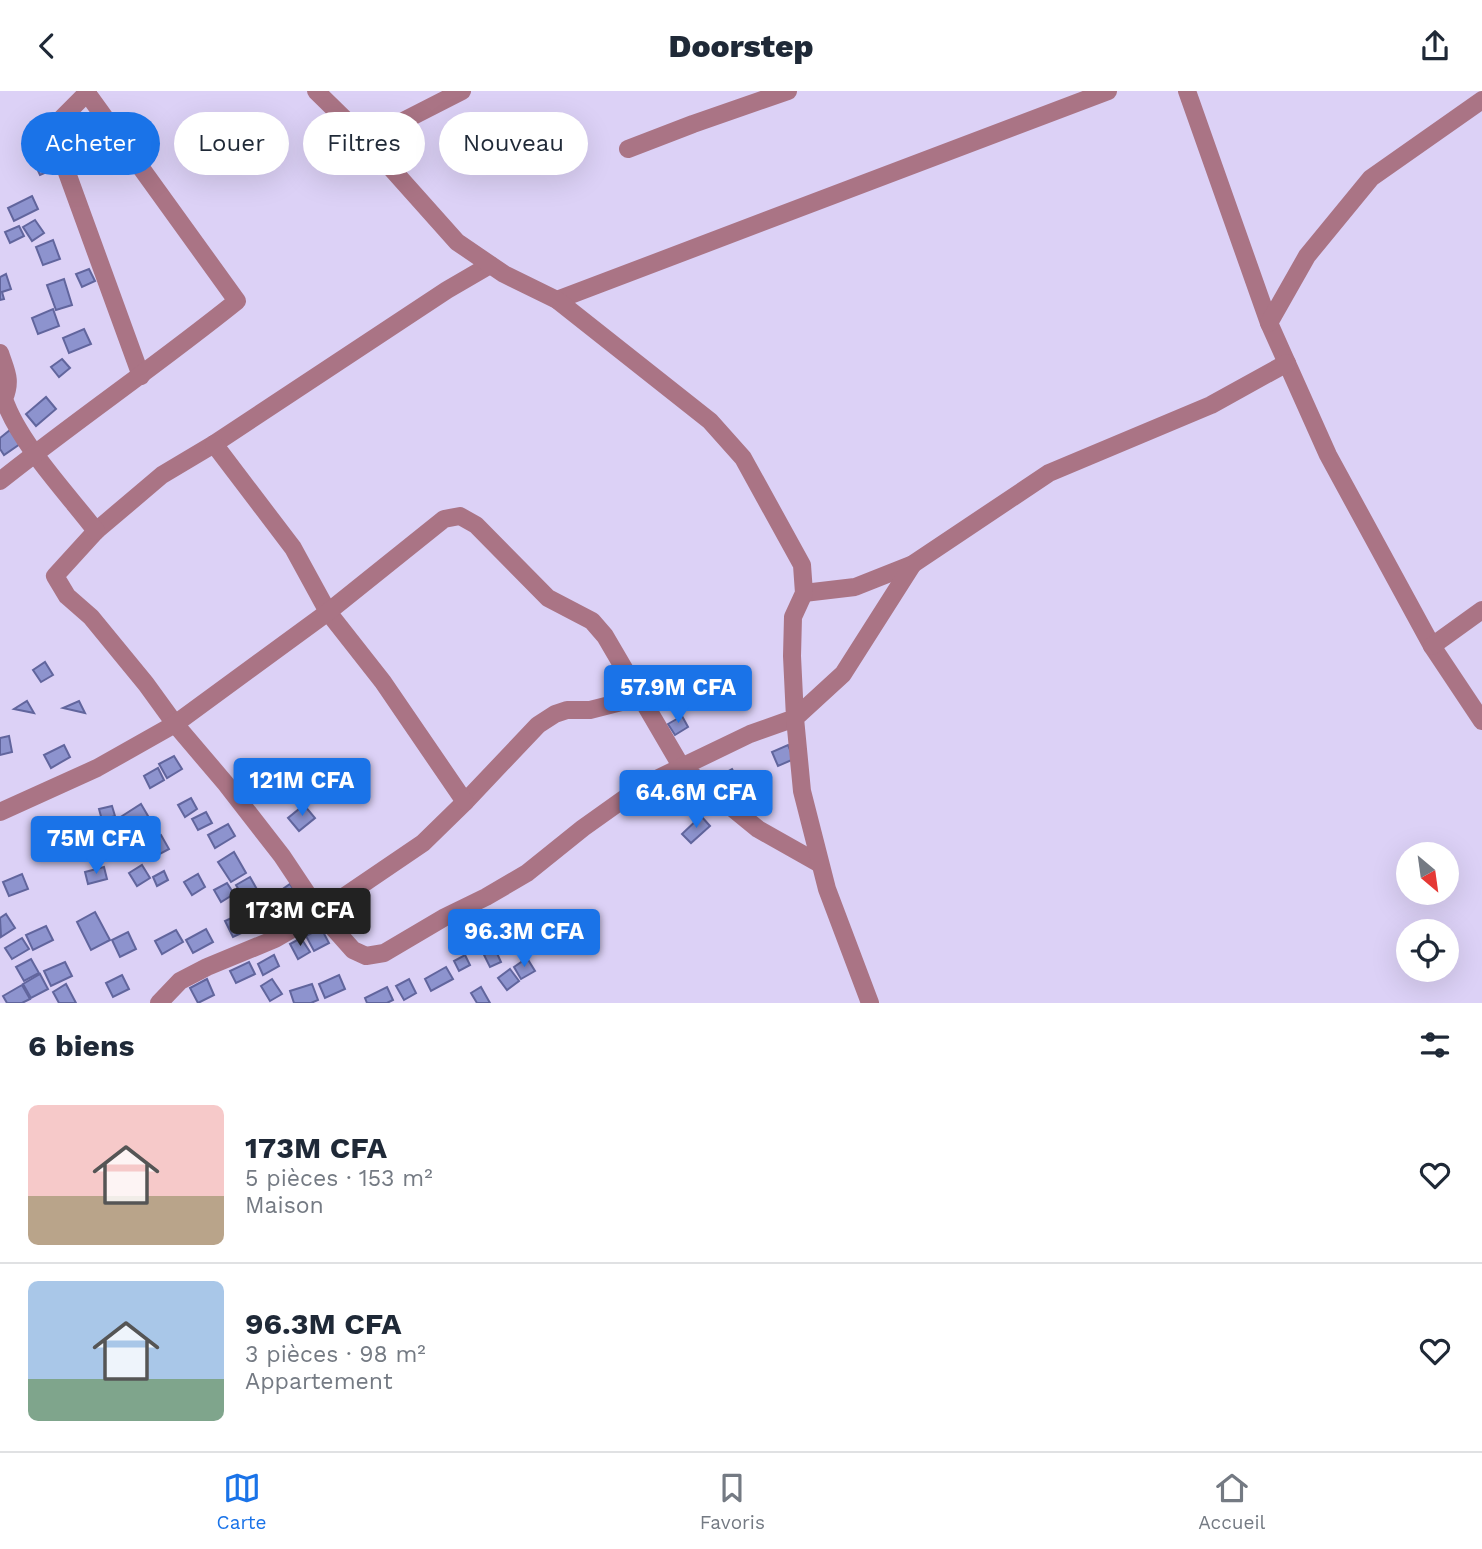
<!DOCTYPE html>
<html lang="fr">
<meta charset="utf-8">
<style>
:root{--surface:#fff;--page:#f6f6f7;--text:#1f2937;--muted:#747a83;--line:#e0e1e3;--accent:#1a73e8}
body{margin:0;font-family:"Work Sans",sans-serif;background:var(--page);color:var(--text);height:100vh;display:flex;flex-direction:column;font-size:26px;white-space:nowrap}
*{box-sizing:border-box;margin:0}
p{font-size:23px;color:var(--muted)}
.icon{flex:none;width:38px;height:38px;fill:none;stroke:currentColor;stroke-width:2;stroke-linecap:round;stroke-linejoin:round}
.map{position:relative;height:912px;overflow:hidden}
.panel{display:flex;flex-direction:column;background:var(--surface);flex:1}
.panel>*{flex:none}
.hud{position:absolute;left:21px;top:21px;width:700px;height:63px;display:flex;gap:14px}
.needle{width:46px;rotate:151deg}
.fabs{position:absolute;left:1396px;top:751px;display:grid;gap:14px}
.fabs a{display:grid;place-items:center;width:63px;height:63px;border-radius:50%;background:var(--surface);box-shadow:0 7px 28px #0002;font-size:35px}
.price{position:absolute;translate:-50% -60px;padding:0 16px;border-radius:7px;background:var(--accent);color:#fff;font-size:23px;line-height:46px;filter:drop-shadow(0 2px 4px #0008)}
.price::after{content:'';position:absolute;left:50%;top:42px;width:21px;height:16px;margin-left:-10px;background:inherit;clip-path:polygon(0 0,100% 0,50% 100%)}
.price.on{background:#222;color:#fff}
ul{padding:0;list-style:none}
li{display:flex;align-items:center;gap:21px;height:175px;padding:0 28px}
li+li{border-top:2px solid var(--line)}
li span{display:grid;place-items:center;flex:none;width:196px;height:140px;border-radius:10px;color:#555}
li>.icon{margin-inline-start:auto}
span .icon{width:84px;height:84px;fill:#fffc;stroke-width:1}
li b{font-size:30px}
h2{display:flex;justify-content:space-between;align-items:center;height:84px;padding:0 28px;font-size:30px}
.chip{padding:0 24px;border-radius:32px;background:var(--surface);box-shadow:0 7px 28px #0002;font-size:24px;line-height:63px}
.chip.on{background:var(--accent);color:#fff}
header{display:flex;justify-content:space-between;align-items:center;height:91px;padding:0 28px;background:var(--surface);font-size:32px;font-weight:800}
.tab-bar{display:flex;justify-content:space-around;align-items:center;height:98px;border-top:2px solid var(--line);background:var(--surface);font-size:19px;color:var(--muted)}
.tab-bar a{display:grid;justify-items:center;gap:4px}
.tab-bar .on{color:var(--accent)}
.map>svg:first-child{display:block}
</style>
<header><svg class="icon" aria-label="back" viewBox="0 0 24 24"><path d="M15 5l-7 7 7 7"/></svg>Doorstep<svg class="icon" aria-label="share" viewBox="0 0 24 24"><path d="M12 15V3M7 8l5-5 5 5M5 13v7h14v-7"/></svg></header>
<div class="map">
<svg width="1482" height="912" viewBox="0 0 1482 912">
<rect width="100%" height="100%" fill="#dcd1f6"/>
<!-- building -->
<g fill="#8d93ce" stroke="#61659d" stroke-width="2">
<polygon points="54,60 61,75 40,84 33,69"/>
<polygon points="32,105 38,118 14,130 8,117"/>
<polygon points="35,129 44,142 32,150 23,136"/>
<polygon points="19,135 24,145 10,152 5,141"/>
<polygon points="53,149 60,168 43,174 36,156"/>
<polygon points="89,178 95,190 82,196 76,183"/>
<polygon points="6,183 11,198 2,201 4,208 0,209 0,186"/>
<polygon points="64,188 72,214 56,219 47,194"/>
<polygon points="53,218 59,235 38,243 32,227"/>
<polygon points="84,238 91,253 69,262 63,247"/>
<polygon points="62,268 70,277 59,286 51,276"/>
<polygon points="46,306 56,318 36,335 26,323"/>
<polygon points="10,339 20,353 4,364 0,358 0,347"/>
<polygon points="45,571 53,584 41,591 33,579"/>
<polygon points="27,610 34,622 14,618"/>
<polygon points="79,610 85,622 63,617"/>
<polygon points="682,625 688,636 675,644 668,633"/>
<polygon points="9,645 12,661 0,664 0,647"/>
<polygon points="64,654 70,666 51,677 44,664"/>
<polygon points="788,654 794,668 778,675 772,661"/>
<polygon points="174,665 182,678 167,687 159,673"/>
<polygon points="158,677 164,689 150,697 144,685"/>
<polygon points="732,678 740,692 724,701 716,687"/>
<polygon points="748,700 761,712 749,724 736,712"/>
<polygon points="191,707 197,718 185,726 178,714"/>
<polygon points="141,713 148,725 126,739 119,727"/>
<polygon points="304,714 315,727 299,740 288,727"/>
<polygon points="112,715 115,725 102,729 99,718"/>
<polygon points="206,721 212,732 198,739 192,728"/>
<polygon points="701,725 710,735 691,752 682,743"/>
<polygon points="228,733 235,745 215,757 208,744"/>
<polygon points="87,739 94,753 82,760 74,746"/>
<polygon points="161,744 169,758 158,764 150,750"/>
<polygon points="234,761 246,782 231,791 218,771"/>
<polygon points="142,774 150,787 137,795 129,782"/>
<polygon points="104,776 107,788 88,793 85,781"/>
<polygon points="164,780 168,789 157,795 153,786"/>
<polygon points="22,783 28,798 9,805 3,791"/>
<polygon points="198,783 205,796 192,804 184,791"/>
<polygon points="250,786 263,809 249,816 236,794"/>
<polygon points="227,792 234,803 221,811 214,799"/>
<polygon points="290,793 300,809 284,820 274,804"/>
<polygon points="95,821 110,849 91,859 77,831"/>
<polygon points="6,823 15,837 1,846 0,827"/>
<polygon points="240,823 248,839 233,846 225,830"/>
<polygon points="532,828 541,840 526,850 518,838"/>
<polygon points="501,830 507,841 493,849 487,838"/>
<polygon points="46,835 53,849 33,859 26,844"/>
<polygon points="321,837 329,852 314,860 306,845"/>
<polygon points="206,838 213,851 193,862 186,849"/>
<polygon points="176,839 183,851 162,863 155,850"/>
<polygon points="128,841 136,858 120,866 112,849"/>
<polygon points="22,847 29,858 12,868 5,857"/>
<polygon points="301,847 310,861 298,868 290,853"/>
<polygon points="495,858 501,871 490,876 484,864"/>
<polygon points="274,864 279,875 263,884 258,873"/>
<polygon points="465,864 470,874 459,880 454,870"/>
<polygon points="527,867 535,880 521,888 514,876"/>
<polygon points="31,868 39,882 24,890 16,876"/>
<polygon points="65,871 72,885 51,895 44,880"/>
<polygon points="249,871 255,883 236,892 230,880"/>
<polygon points="446,876 453,888 431,900 425,888"/>
<polygon points="510,878 519,890 507,899 498,887"/>
<polygon points="40,883 48,898 31,907 23,893"/>
<polygon points="122,884 129,898 113,906 106,892"/>
<polygon points="339,884 345,898 325,907 319,893"/>
<polygon points="207,888 214,904 198,912 190,897"/>
<polygon points="272,888 282,903 270,910 261,895"/>
<polygon points="409,888 416,902 404,909 396,895"/>
<polygon points="66,893 76,912 59,912 53,901"/>
<polygon points="312,893 318,909 311,912 294,912 290,900"/>
<polygon points="22,894 30,908 22,912 7,912 3,905"/>
<polygon points="387,896 393,909 387,912 367,912 365,907"/>
<polygon points="481,896 490,912 477,912 471,902"/>
</g>
<g fill="none" stroke-linecap="round" stroke-linejoin="round">
<!-- minor -->
<g stroke="#aa7485" stroke-width="18">
<polyline points="1187,0 1269,232 1328,364 1432,555 1482,630"/>
<polyline points="87,2 58,31 54,46 141,285"/>
<polyline points="366,49 462,0"/>
<polyline points="628,58 693,33 788,0"/>
<polyline points="490,174 447,199 214,353 162,384 96,440 55,485 67,505 91,526 146,593 175,633 226,693 282,765 320,822 423,752 465,711 538,634 555,623 567,619 590,619 641,606"/>
<polyline points="557,209 1108,0"/>
<polyline points="1269,232 1307,165 1371,87 1482,9"/>
<path d="M 0,262 C 6,281 12,288 4,308 C 19,352 67,402 96,440"/>
<polyline points="214,353 293,457 328,521 383,591 465,711"/>
<path d="M 0,390 C 78,328 160,272 237,210 L 87,2 L 88,0"/>
<polyline points="804,502 855,496 913,473 1049,382 1211,314 1287,272"/>
<polyline points="1432,555 1482,519"/>
<polyline points="0,721 97,677 175,633 328,521 444,428 460,425 476,434 548,507 592,530 605,545 681,675 758,738 820,773"/>
<polyline points="159,912 180,890 207,876 275,848 320,822 353,859 366,865 384,862 445,826 486,806 527,782 583,737 642,695 750,643 795,627 792,565 793,526 804,502 802,474 743,367 710,330 557,209 504,183 457,151 366,49 316,0"/>
<polyline points="870,912 827,798 802,700 795,627 843,583 913,473"/>
</g>
</g>
</svg>
<div class="fabs">
<a><svg class="needle" viewBox="-14 -14 28 28"><path d="M0-13l5 13h-10z" fill="#e53935"/><path d="M0 13l5-13h-10z" fill="#747a83"/></svg></a>
<a><svg class="icon" aria-label="locate" viewBox="0 0 24 24"><circle cx="12" cy="12" r="6"/><path d="M12 2v4M12 18v4M2 12h4M18 12h4"/></svg></a>
</div>
<b class="price" style="left:678px;top:634px">57.9M CFA</b>
<b class="price" style="left:302px;top:727px">121M CFA</b>
<b class="price" style="left:696px;top:739px">64.6M CFA</b>
<b class="price" style="left:96px;top:785px">75M CFA</b>
<b class="price on" style="left:300px;top:857px">173M CFA</b>
<b class="price" style="left:524px;top:878px">96.3M CFA</b>
<div class="hud">
<a class="chip on">Acheter</a>
<a class="chip">Louer</a>
<a class="chip">Filtres</a>
<a class="chip">Nouveau</a>
</div>
</div>
<section class="panel">
<h2>6 biens<svg class="icon" aria-label="filters" viewBox="0 0 24 24"><path d="M4 7h16M4 17h16"/><circle cx="9" cy="7" r="2"/><circle cx="15" cy="17" r="2"/></svg></h2>
<ul>
<li><span style="background:linear-gradient(#f6c9c9 65%,#b9a48a 0)"><svg class="icon" aria-label="home" viewBox="0 0 24 24"><path d="M3 11l9-7 9 7M6 9v11h12V9"/></svg></span><div><b>173M CFA</b><p>5 pièces · 153 m²</p><p>Maison</p></div><svg class="icon" aria-label="heart" viewBox="0 0 24 24"><path d="M12 20l-8-8c-3-5 5-10 8-4 3-6 11-1 8 4z"/></svg></li>
<li><span style="background:linear-gradient(#a9c7e8 70%,#7fa58c 0)"><svg class="icon" aria-label="home" viewBox="0 0 24 24"><path d="M3 11l9-7 9 7M6 9v11h12V9"/></svg></span><div><b>96.3M CFA</b><p>3 pièces · 98 m²</p><p>Appartement</p></div><svg class="icon" aria-label="heart" viewBox="0 0 24 24"><path d="M12 20l-8-8c-3-5 5-10 8-4 3-6 11-1 8 4z"/></svg></li>
</ul>
</section>
<nav class="tab-bar">
<a class="on"><svg class="icon" aria-label="map" viewBox="0 0 24 24"><path d="M3 6l6-2 6 2 6-2v14l-6 2-6-2-6 2zM9 4v14M15 6v14"/></svg>Carte</a>
<a><svg class="icon" aria-label="saved" viewBox="0 0 24 24"><path d="M7 4h10v16l-5-4-5 4z"/></svg>Favoris</a>
<a><svg class="icon" aria-label="home" viewBox="0 0 24 24"><path d="M3 11l9-7 9 7M6 9v11h12V9"/></svg>Accueil</a>
</nav>
